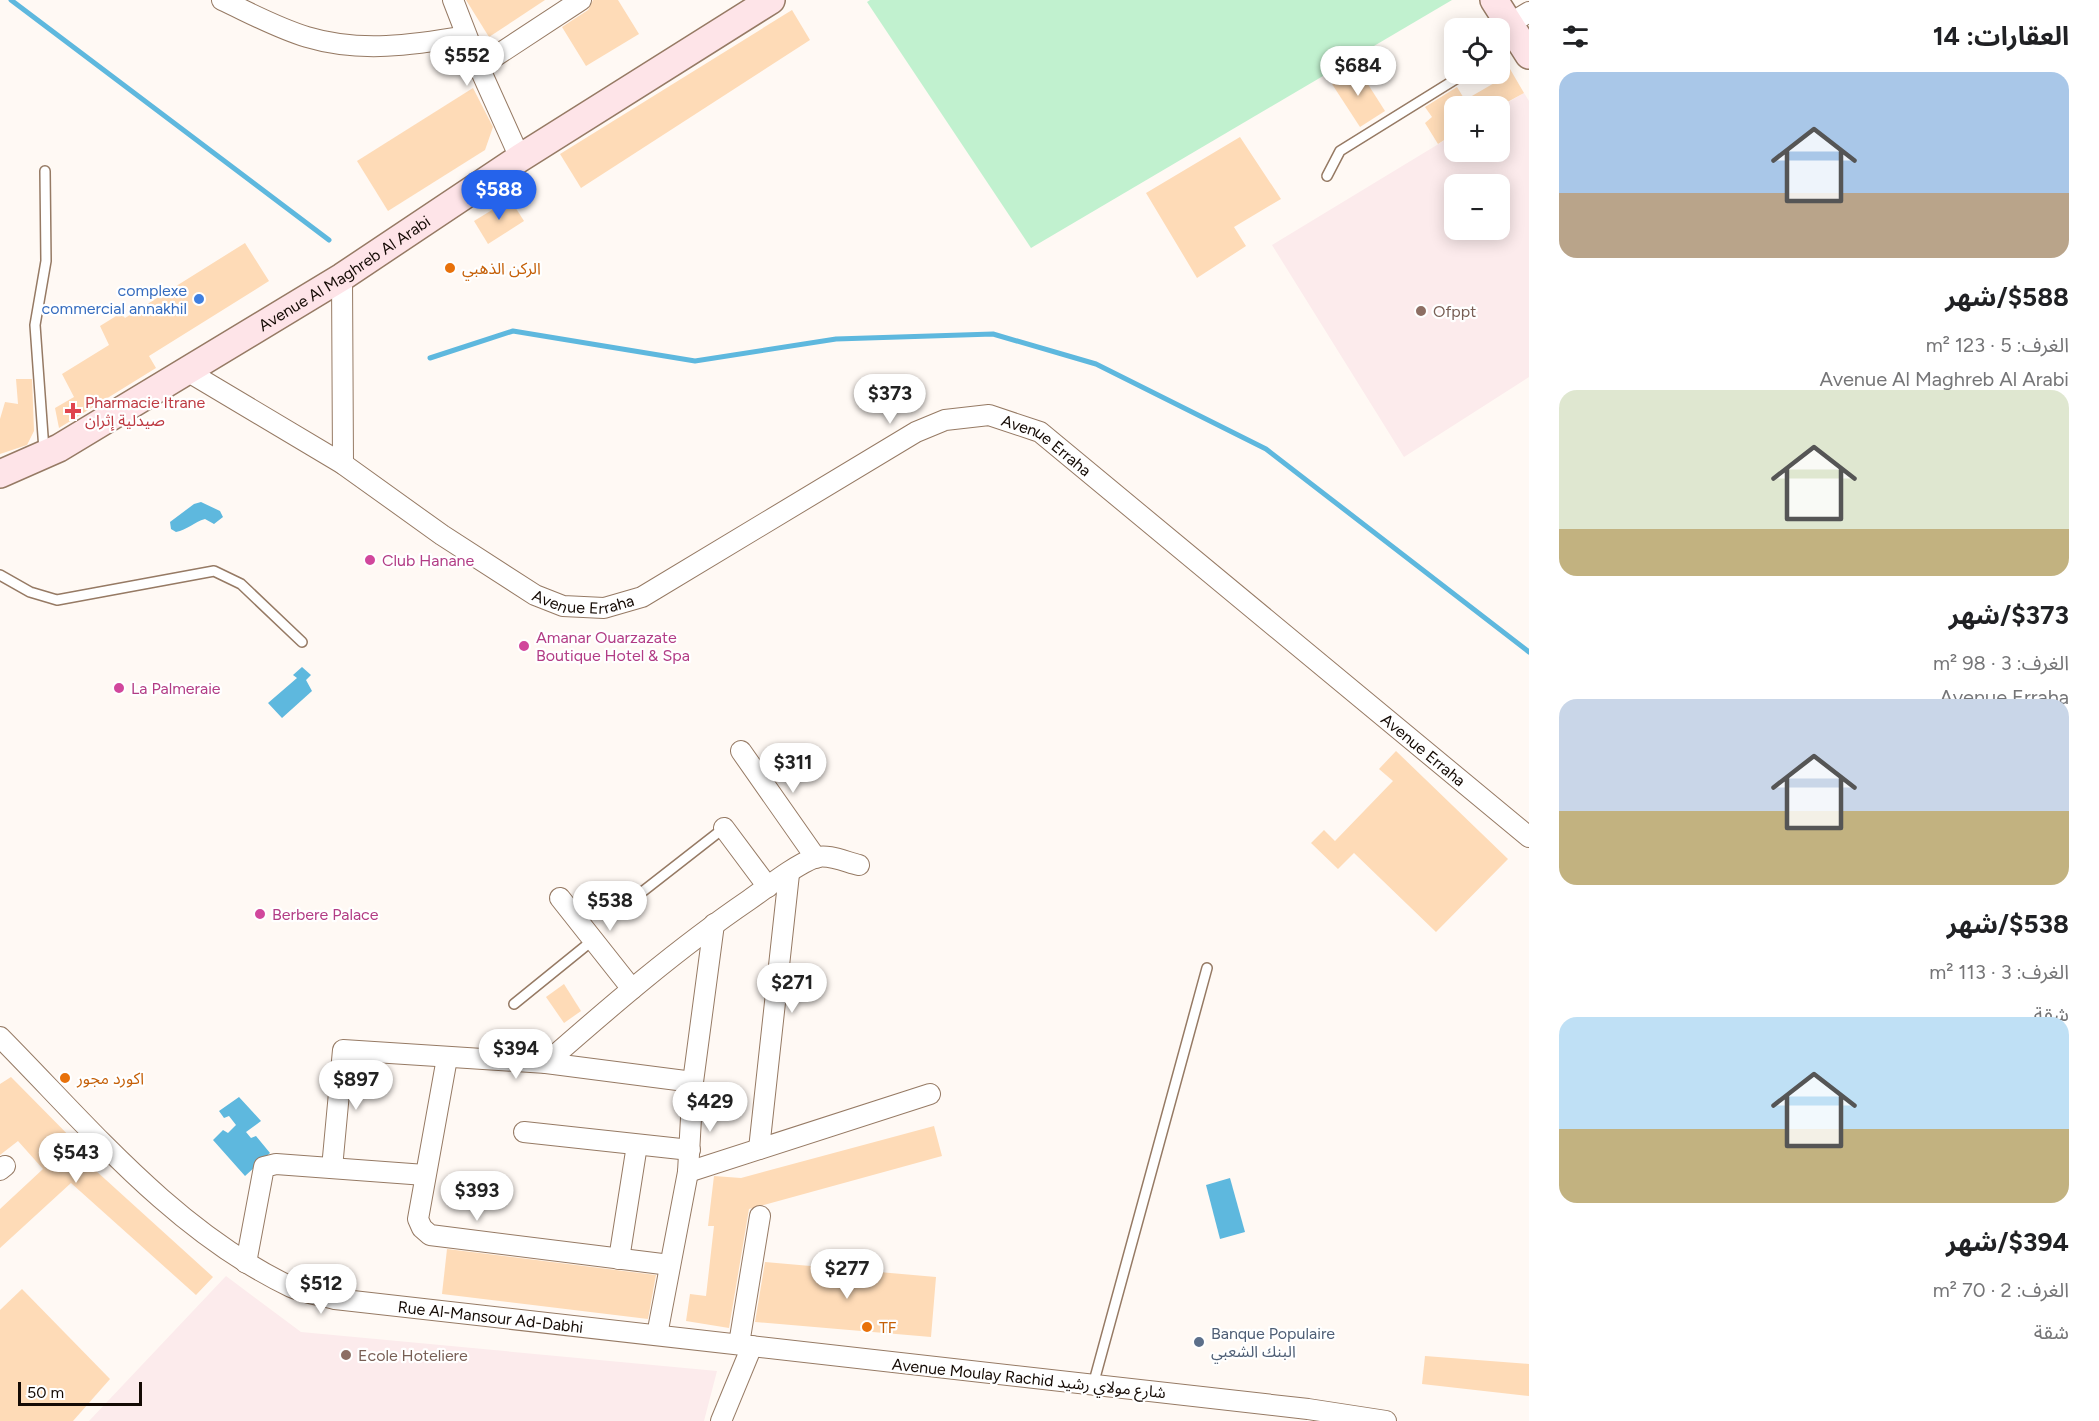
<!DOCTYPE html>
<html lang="ar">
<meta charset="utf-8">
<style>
:root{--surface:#fff;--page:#f2f2f2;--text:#202124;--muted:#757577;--accent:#2563eb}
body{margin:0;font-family:Figtree,"Noto Sans Arabic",sans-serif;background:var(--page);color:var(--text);direction:rtl;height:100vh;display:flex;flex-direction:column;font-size:22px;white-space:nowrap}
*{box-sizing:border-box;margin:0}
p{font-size:20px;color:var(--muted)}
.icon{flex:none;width:33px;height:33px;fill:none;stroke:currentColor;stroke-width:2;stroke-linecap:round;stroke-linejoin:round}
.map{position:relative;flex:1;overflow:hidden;direction:ltr}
.sheet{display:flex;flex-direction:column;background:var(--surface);width:570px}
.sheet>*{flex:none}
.buttons{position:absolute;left:1444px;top:18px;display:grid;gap:12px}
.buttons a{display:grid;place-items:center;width:66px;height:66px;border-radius:12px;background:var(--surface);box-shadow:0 3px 15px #0003;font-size:30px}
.scale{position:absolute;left:18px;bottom:15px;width:124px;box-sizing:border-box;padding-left:6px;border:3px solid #140a04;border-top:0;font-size:16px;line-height:21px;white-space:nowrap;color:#140a04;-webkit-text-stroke:4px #fff;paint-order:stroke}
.price{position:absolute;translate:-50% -51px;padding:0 14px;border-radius:21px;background:#fff;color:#222;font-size:20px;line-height:39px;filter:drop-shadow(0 2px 3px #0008)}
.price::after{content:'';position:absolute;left:50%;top:36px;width:18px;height:14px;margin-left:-9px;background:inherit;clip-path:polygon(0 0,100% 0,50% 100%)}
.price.active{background:var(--accent);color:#fff}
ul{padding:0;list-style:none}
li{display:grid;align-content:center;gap:12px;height:318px;padding:0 30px}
li span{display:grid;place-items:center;height:186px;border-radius:18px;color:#555}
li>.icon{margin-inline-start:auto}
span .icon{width:108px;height:108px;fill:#fffc;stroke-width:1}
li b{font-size:26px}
h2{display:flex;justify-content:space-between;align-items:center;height:72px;padding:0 30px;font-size:26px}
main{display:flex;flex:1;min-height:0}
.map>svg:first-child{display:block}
</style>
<main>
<section class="sheet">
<h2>العقارات: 14<svg class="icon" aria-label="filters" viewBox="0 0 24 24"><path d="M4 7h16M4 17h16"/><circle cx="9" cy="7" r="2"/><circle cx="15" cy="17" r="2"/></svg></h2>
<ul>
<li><span style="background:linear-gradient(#a9c7e8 65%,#b9a48a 0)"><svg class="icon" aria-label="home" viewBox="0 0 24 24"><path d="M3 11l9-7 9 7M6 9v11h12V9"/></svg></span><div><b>$588/شهر</b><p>الغرف: 5 · 123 m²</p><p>Avenue Al Maghreb Al Arabi</p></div></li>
<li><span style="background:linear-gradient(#dfe7d0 75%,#c2b280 0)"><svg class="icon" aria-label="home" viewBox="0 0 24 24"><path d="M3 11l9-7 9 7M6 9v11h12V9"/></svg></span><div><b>$373/شهر</b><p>الغرف: 3 · 98 m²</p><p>Avenue Erraha</p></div></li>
<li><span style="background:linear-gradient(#c9d6e8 60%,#c2b280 0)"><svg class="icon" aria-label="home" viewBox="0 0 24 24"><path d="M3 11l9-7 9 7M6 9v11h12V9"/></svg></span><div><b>$538/شهر</b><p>الغرف: 3 · 113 m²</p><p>شقة</p></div></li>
<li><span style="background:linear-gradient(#bfe0f5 60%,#c2b280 0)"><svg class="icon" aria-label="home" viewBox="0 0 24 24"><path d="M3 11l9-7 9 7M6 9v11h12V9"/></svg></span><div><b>$394/شهر</b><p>الغرف: 2 · 70 m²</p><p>شقة</p></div></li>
</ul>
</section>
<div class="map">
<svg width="1529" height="1421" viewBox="0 0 1529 1421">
<rect width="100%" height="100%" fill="#fff9f4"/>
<!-- education -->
<g fill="#fcebec" fill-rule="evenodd">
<path d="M 1524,93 L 1529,101 L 1529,377 L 1404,457 L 1272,245 L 1455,134 L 1455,152 L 1500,152 L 1500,107 ZM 1455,184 L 1500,184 L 1500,230 L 1455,230 Z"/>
<polygon points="226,1276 301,1332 717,1371 704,1421 89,1421"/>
</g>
<!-- green -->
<polygon fill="#c1f1cf" points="870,0 1452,0 1031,248 867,2"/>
<!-- water -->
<g fill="#5eb8de">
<path d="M 201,502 L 220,511 L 223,517 L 214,524 L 205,519 C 194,522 187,530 176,532 L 171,529 L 170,522 L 194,504 Z"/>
<polygon points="302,667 311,675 306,680 312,691 282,718 268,703 297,678 293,675"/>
<polygon points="239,1097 261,1121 246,1132 251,1138 256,1136 270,1153 245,1176 213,1140 223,1130 228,1133 236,1125 229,1116 224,1118 219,1111"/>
<polygon points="1230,1178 1245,1232 1220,1239 1206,1185"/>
</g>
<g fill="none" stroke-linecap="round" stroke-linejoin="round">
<!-- stream -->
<g stroke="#5eb8de" stroke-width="5">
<polyline points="11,0 329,240"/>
<polyline points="430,358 513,331 695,361 836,339 993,334 1096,364 1266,449 1529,652"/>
</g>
</g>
<!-- building -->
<g fill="#fedbb7">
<polygon points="466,0 545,0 489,37"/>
<polygon points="593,0 618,0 639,34 586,66 562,27 588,10"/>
<polygon points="792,10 810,40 581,188 560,154"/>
<polygon points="1503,57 1524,93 1500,106 1455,106 1455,133 1438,144 1425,123 1432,117 1425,107 1457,87 1465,100 1496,82 1492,74 1500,74 1500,58"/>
<polygon points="1357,67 1385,111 1360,127 1332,84"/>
<polygon points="473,88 493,127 485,150 388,211 357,161"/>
<polygon points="1240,137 1281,199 1234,227 1246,246 1197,278 1146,193"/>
<polygon points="510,199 524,221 488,244 474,221"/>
<polygon points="245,243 269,281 149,356 156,368 59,428 55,408 74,397 62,374 109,345 100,326 121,313 125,318"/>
<polygon points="16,379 32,379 34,431 27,445 0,454 0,419 5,402 18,404"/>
<polygon points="1396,751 1508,859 1436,932 1354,853 1338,869 1311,843 1324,830 1335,841 1393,781 1379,769"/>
<polygon points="564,984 581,1011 564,1023 546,997"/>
<polygon points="11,1077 88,1155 84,1160 213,1277 196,1295 71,1183 0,1248 0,1209 43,1169 18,1141 0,1155 0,1084"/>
<polygon points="934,1126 942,1156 749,1209 729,1328 686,1321 690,1294 706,1296 714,1226 708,1226 714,1176 741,1178"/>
<polygon points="447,1249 656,1275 648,1319 442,1294"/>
<polygon points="765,1262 936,1277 931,1337 755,1322"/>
<polygon points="22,1289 110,1379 73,1421 0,1421 0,1310"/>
<polygon points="1425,1356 1529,1364 1529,1396 1422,1384"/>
</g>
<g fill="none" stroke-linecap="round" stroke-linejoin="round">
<defs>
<g id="lane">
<polyline points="1500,51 1517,40"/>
<polyline points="1327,176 1340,151 1464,74"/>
<polyline points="44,450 35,325 46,261 45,171"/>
<polyline points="0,575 30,592 57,600 214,571 241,584 302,642"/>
<polyline points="642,892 724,828"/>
<polyline points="514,1004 593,940"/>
<polyline points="1093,1385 1207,968"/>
</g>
<g id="street">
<path d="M 222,0 C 250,13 277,28 307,37 C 360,53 413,45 466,36"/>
<polyline points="453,0 479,67 520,158"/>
<polyline points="1509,24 1529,12"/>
<polyline points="479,67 581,0"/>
<polyline points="342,277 343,464"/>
<path id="s1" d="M 187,371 L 343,464 L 442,535 L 535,595 L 563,606 L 604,608 L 642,597 L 916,432 L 945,420 L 989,415 L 1040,432 L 1529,837"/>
<polyline points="741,751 816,858"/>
<polyline points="724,828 768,887"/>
<polyline points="560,898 632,989"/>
<path id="s2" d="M 0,1037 C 89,1127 174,1231 291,1287 C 304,1293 320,1295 335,1299 L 1308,1409 L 1386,1421"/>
<polyline points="447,1058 418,1219 422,1228 430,1235 670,1265"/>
<path d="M 546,1063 C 611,1006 677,949 749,900 C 769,886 792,867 814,858 C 827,853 846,862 859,865"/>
<polyline points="524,1132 690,1150"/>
<polyline points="759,1149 789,874"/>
<polyline points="332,1168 343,1050 546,1063 693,1082"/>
<polyline points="0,1170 5,1166"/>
<polyline points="688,1172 930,1094"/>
<polyline points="619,1259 637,1145"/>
<polyline points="246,1263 264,1167 276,1164 425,1175"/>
<polyline points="657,1335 688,1172 693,1082 714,924"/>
<polyline points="739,1344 760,1216"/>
<polyline points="721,1421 752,1346"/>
</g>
<g id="secondary">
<polyline points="1494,0 1529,55"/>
<path id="s3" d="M 0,474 L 59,448 L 342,277 L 520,158 L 771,0"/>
</g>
</defs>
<!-- lane casing -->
<use href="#lane" stroke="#967a64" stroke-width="12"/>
<!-- street casing -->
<use href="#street" stroke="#967a64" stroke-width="22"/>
<!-- secondary casing -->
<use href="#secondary" stroke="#967a64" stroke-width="30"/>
<!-- lane -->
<use href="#lane" stroke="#fff" stroke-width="9"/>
<!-- street -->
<use href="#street" stroke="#fff" stroke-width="20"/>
<!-- secondary -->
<use href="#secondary" stroke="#fee4e8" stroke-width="27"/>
</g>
<!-- markers -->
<g fill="#e8710a" stroke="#fff" stroke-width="2">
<circle cx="450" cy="268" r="6"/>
<circle cx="65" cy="1078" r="6"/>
<circle cx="867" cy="1327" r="6"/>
</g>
<circle fill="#3f7fe0" stroke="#fff" stroke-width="2" cx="199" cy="299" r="6"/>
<g fill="#8d6e63" stroke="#fff" stroke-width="2">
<circle cx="1421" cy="311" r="6"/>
<circle cx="346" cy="1355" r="6"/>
</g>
<path fill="#e0444e" stroke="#fff" stroke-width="2" d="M70 402h6v6h6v6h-6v6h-6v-6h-6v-6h6z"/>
<g fill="#d1479c" stroke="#fff" stroke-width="2">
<circle cx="370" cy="560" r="6"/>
<circle cx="524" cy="646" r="6"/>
<circle cx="119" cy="688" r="6"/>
<circle cx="260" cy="914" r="6"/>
</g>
<circle fill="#5c6f8a" stroke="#fff" stroke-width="2" cx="1199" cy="1342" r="6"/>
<g text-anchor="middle" stroke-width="4.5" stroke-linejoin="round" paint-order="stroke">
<!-- food labels -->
<g font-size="16" fill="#c56008" stroke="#fff" text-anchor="start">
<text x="462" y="274">الركن الذهبي</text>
<text x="77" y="1084">اكورد مجور</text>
<text x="879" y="1333">TF</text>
</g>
<!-- street labels -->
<g font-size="16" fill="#140a04" stroke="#fff">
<text dy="6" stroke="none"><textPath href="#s3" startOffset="399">Avenue Al Maghreb Al Arabi</textPath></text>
<text dy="6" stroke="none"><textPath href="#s1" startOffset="986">Avenue Erraha</textPath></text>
<text dy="6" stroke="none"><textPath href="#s1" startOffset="464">Avenue Erraha</textPath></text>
<text dy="6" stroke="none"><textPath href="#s1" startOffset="1472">Avenue Erraha</textPath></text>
<text dy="6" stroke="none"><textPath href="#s2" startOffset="588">Rue Al-Mansour Ad-Dabhi</textPath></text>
<text transform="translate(1029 1378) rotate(6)" y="6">Avenue Moulay Rachid شارع مولاي رشيد</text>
</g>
<!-- shop labels -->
<g font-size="16" fill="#366cbe" stroke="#fff" text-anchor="end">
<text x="187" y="296">complexe<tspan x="187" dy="18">commercial annakhil</tspan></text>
</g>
<!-- education labels -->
<g font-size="16" fill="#785e54" stroke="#fff" text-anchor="start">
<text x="1433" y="317">Ofppt</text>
<text x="358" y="1361">Ecole Hoteliere</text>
</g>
<!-- health labels -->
<g font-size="16" fill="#be3a42" stroke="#fff" text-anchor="start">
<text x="85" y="408">Pharmacie Itrane<tspan x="85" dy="18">صيدلية إثران</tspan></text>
</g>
<!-- hotel labels -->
<g font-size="16" fill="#b23c85" stroke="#fff" text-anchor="start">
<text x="382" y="566">Club Hanane</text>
<text x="536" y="643">Amanar Ouarzazate<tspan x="536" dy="18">Boutique Hotel &amp; Spa</tspan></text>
<text x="131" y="694">La Palmeraie</text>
<text x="272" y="920">Berbere Palace</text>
</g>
<!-- service labels -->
<g font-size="16" fill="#4e5e75" stroke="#fff" text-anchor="start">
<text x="1211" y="1339">Banque Populaire<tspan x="1211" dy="18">البنك الشعبي</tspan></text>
</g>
</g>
</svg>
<div class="buttons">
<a><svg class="icon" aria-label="locate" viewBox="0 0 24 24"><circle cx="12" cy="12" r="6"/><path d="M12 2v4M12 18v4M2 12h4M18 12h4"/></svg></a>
<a>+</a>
<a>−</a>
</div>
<div class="scale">50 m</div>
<b class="price" style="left:467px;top:87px">$552</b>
<b class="price" style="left:1358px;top:97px">$684</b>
<b class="price active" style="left:499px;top:221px">$588</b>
<b class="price" style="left:890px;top:425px">$373</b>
<b class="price" style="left:793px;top:794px">$311</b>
<b class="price" style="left:610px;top:932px">$538</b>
<b class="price" style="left:792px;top:1014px">$271</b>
<b class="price" style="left:516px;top:1080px">$394</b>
<b class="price" style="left:356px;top:1111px">$897</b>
<b class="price" style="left:710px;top:1133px">$429</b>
<b class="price" style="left:76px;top:1184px">$543</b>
<b class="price" style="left:477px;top:1222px">$393</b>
<b class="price" style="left:847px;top:1300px">$277</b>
<b class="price" style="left:321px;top:1315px">$512</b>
</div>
</main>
